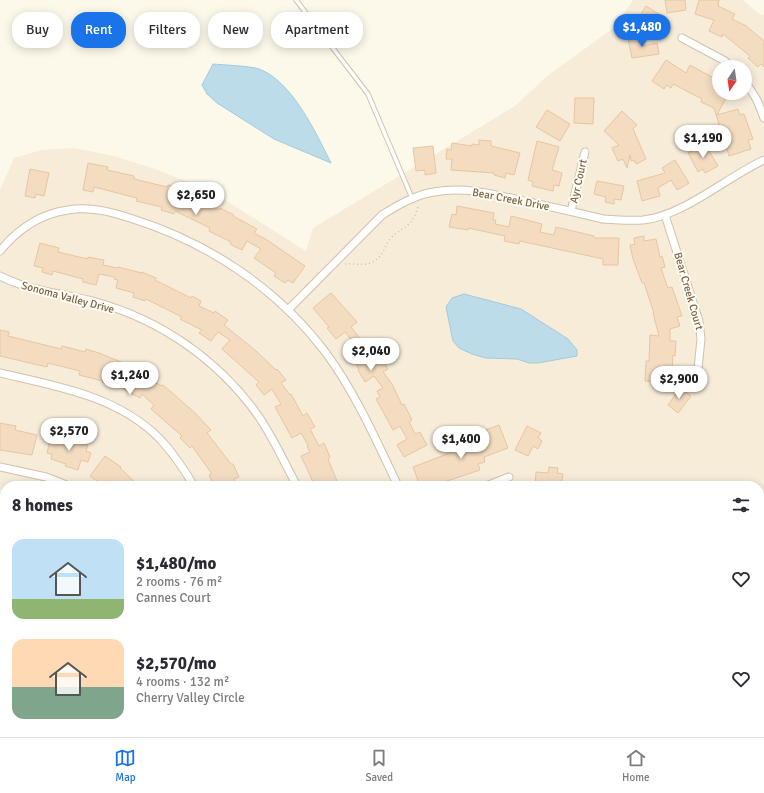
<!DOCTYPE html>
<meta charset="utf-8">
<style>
:root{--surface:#fff;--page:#f7f7f7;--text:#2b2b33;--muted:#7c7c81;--line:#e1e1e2;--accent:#1a73e8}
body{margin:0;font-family:Signika,sans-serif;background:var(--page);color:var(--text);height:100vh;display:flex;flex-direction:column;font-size:15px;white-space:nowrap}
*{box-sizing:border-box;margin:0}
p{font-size:13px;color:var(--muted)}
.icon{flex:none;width:22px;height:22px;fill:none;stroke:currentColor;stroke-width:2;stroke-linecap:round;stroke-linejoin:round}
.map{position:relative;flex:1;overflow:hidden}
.panel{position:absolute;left:0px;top:481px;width:764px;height:256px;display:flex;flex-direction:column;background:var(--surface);border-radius:16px 16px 0 0;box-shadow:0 2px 10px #0003}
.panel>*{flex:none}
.banner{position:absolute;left:12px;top:12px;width:400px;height:36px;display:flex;gap:8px}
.needle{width:26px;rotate:193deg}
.tools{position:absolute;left:712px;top:60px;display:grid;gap:8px}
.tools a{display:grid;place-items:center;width:40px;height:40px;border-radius:50%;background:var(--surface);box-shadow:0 2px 10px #0003;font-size:20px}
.price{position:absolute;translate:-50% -34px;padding:0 9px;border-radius:14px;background:#fff;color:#222;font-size:13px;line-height:26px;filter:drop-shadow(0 1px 2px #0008)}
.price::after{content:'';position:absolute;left:50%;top:24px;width:12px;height:9px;margin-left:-6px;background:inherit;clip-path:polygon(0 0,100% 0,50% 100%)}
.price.current{background:var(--accent);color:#fff}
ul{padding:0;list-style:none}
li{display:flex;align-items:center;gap:12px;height:100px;padding:0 12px}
li span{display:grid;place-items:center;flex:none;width:112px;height:80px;border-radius:12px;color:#555}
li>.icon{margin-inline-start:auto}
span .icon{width:48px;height:48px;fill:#fffc;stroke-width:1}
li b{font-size:17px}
h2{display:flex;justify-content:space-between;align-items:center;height:48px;padding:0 12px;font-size:17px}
.tag{padding:0 14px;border-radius:16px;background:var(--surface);box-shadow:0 2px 10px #0003;font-size:14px;line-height:36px}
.tag.current{background:var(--accent);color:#fff}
.dock{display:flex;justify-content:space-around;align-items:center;height:56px;border-top:1px solid var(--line);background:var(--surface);font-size:11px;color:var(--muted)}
.dock a{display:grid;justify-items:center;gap:2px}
.dock .current{color:var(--accent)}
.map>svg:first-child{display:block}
</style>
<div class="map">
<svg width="764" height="737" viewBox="0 0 764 737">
<rect width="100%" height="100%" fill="#fdf9ea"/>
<!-- residential -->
<g fill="#f6ecd8" fill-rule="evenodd">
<path d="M 633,0 L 743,0 L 758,13 L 764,15 L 764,737 L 440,737 L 435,732 L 759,732 L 759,486 L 5,486 L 5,492 L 0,489 L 0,190 L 14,158 L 42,150 L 74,148 L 114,156 L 158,170 L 212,192 L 306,251 L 313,228 L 515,106 L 547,76 L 615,27 ZM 719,67 L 745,67 L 745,93 L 719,93 Z"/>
<polygon points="222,732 307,732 306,737 222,737"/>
</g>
<!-- green -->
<polygon fill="#d1edc7" points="425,732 435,732 440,737 423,737"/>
<!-- water -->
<g fill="#bddce9" stroke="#a2cadb">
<path d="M 213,64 C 224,65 250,66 259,69 C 292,81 316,133 331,163 L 274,139 L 217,103 L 207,94 L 202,85 Z"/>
<polygon points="464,294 521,309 568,339 577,350 577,356 538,363 529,363 517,359 486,358 472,354 459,348 453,341 446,307 452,298"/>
</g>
<!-- building -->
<g fill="#f4dcc0" stroke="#e8c5a0">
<polygon points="665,0 685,0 686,10 667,13"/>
<polygon points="699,0 719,0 718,6 735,14 732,19 744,25 745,25 764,41 764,67 761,64 758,67 748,58 750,56 723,34 722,37 709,31 714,20 695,14"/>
<polygon points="646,6 665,18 659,28 655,26 652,32 636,22"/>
<polygon points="649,36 643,46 657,43 659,54 632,58 628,39"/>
<polygon points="666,60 686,73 690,65 719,81 719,94 726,98 717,115 738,109 740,115 744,114 753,139 748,140 751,149 729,156 714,108 701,102 702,99 673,84 671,88 667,85 664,89 652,81"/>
<polygon points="575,98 594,98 593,124 574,123"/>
<polygon points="547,110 570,124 560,141 536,127"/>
<polygon points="622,111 637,125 633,129 646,159 636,164 634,160 631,161 630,155 627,168 623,159 618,161 612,148 619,145 604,131"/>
<polygon points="479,140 491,141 491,146 520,153 514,175 506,173 505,178 494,175 494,173 451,170 452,159 446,159 447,149 451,150 452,143 472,146 472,144 479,145"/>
<polygon points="537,141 559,147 552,170 562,173 559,186 554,185 553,191 532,186 533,182 528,180"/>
<polygon points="705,144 718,166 705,173 703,169 698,172 688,153"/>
<polygon points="433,146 436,173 425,175 425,170 416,171 413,148"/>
<polygon points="675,160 689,183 677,190 671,180 658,188 660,196 642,201 637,181 665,173 662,168"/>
<polygon points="88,163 108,167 107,170 134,176 134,179 167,187 168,185 183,189 182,195 197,199 219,210 220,208 234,215 233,216 257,229 254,233 267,240 305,266 293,283 288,280 285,283 274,276 276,273 254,258 261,249 247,241 242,250 230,244 231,242 209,231 210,228 175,211 174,214 161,210 162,207 136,201 137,198 94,187 93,192 83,190"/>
<polygon points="30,169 49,173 44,196 36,194 35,198 25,196"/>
<polygon points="597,181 624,186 621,200 614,199 614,204 605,202 606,197 594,194"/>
<polygon points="457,206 494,213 493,220 496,220 495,224 509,227 511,216 542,224 540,232 554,235 556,227 594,236 594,238 619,238 618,265 603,265 603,259 520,241 519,244 504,241 505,236 468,228 468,230 449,227 452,214 456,215"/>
<polygon points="644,236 644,241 656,239 660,257 662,256 665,267 661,268 666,283 668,288 672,287 682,316 677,317 680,326 670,329 670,341 676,341 675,356 673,355 671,383 645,381 646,361 649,361 650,335 659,336 653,313 654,313 644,283 642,283 633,259 630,245 635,244 634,238"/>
<polygon points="40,243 59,248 58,252 88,259 88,257 104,260 103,265 117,268 118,267 142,273 142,272 156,278 155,280 191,298 192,296 201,301 199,306 214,313 215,311 228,320 224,325 256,351 276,370 277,369 286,380 281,383 290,395 291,394 303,416 307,413 315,427 310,429 319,446 324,443 330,457 328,459 339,486 315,486 301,456 310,452 307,446 308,445 301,433 292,438 275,407 281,404 272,389 264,395 256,385 259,382 222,349 230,340 218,332 211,341 199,333 202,330 180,319 182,317 146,299 145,301 133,297 134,293 116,288 118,280 114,279 115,277 99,274 96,285 83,282 83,279 53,271 52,275 42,272 43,268 34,266"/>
<polygon points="331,293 357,322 351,327 361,340 365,338 377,358 380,356 388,369 383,372 392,384 402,405 404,404 412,420 409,422 415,434 420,432 427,445 404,457 397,445 407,439 400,426 393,430 376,399 380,397 377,391 383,388 374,376 365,382 358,370 359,369 349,352 355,348 353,345 355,344 345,332 336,339 327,328 329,327 313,308"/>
<polygon points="0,330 9,332 8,336 61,349 62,346 85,352 86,349 99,353 126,364 125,367 162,386 163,385 195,413 211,430 207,433 231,464 233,464 239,477 234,479 237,486 227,486 226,483 219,486 214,486 209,475 212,474 192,446 190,448 180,438 182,436 151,409 154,405 142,394 140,398 116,385 115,387 102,382 103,381 79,375 80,371 48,363 47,367 0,356"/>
<polygon points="680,388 691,396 678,413 668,405"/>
<polygon points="0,423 16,426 15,430 37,435 32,455 0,450"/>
<polygon points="499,425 508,448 484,457 485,462 478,464 480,470 441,483 442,486 420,486 413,467 460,449 460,447 483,439 480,432"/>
<polygon points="527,426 541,433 538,438 542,441 538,449 533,446 528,456 515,450"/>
<polygon points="51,437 72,443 74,439 84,442 83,444 88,445 86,451 91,453 88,462 81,460 78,470 65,466 66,464 51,459 52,454 47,453"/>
<polygon points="105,456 121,467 120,468 139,486 104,486 90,476"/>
<polygon points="549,467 558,468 557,473 563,474 561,486 535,485 536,472 548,473"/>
</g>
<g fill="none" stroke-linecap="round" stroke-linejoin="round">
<defs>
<g id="lane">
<polyline points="296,0 368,94 412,198"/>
<polyline points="507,737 507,732"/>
</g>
<g id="street">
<polyline points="682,38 725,61 731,67"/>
<polyline points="745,81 757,100 764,118"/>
<polyline points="571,211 585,152"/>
<polyline points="665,215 699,321 701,339 698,369"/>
<path d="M 0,251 C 17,230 40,214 68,210 C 90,206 112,212 133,219 C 209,243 278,289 326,353 C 355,392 377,442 398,486"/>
<path d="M 0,276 C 6,279 13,282 19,284 C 44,293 71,295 96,302 C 161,320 218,360 257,414 C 273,437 284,462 297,486"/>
<path d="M 288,310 L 382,215 C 398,205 415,195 434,192 C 466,186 497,195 528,202 C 553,207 578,213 603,219 C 616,220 629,221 643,220 C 683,216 727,177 764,160"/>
<path d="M 0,373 C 56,386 118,396 160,439 C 173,453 184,469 194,486"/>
<polyline points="0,467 46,477 69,486"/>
<polyline points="486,486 509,477"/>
<polyline points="759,611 764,607"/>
<polyline points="449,732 454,737"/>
<polyline points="242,737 243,732"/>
<polyline points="642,737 643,732"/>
</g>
</defs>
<!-- lane casing -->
<use href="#lane" stroke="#d1c2ae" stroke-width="5.5"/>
<!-- street casing -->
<use href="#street" stroke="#d1c2ae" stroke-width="9"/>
<!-- path -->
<path stroke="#dac0a2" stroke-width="1.5" stroke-dasharray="1 3" stroke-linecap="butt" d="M 345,264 C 353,263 362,266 370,263 C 386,256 382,248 391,238 C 404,225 413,228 418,206"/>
<!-- lane -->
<use href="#lane" stroke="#fff" stroke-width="3.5"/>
<!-- street -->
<use href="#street" stroke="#fff" stroke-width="7"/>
</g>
<g text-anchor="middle" stroke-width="4" stroke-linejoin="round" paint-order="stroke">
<!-- street labels -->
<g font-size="11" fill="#7a634b" stroke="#fffcf2">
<text transform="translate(578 181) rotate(-77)" y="4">Ayr Court</text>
<text transform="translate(511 199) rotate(11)" y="4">Bear Creek Drive</text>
<text transform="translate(689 291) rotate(74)" y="4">Bear Creek Court</text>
<text transform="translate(68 297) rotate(15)" y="4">Sonoma Valley Drive</text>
</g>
</g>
</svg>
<div class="tools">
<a><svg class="needle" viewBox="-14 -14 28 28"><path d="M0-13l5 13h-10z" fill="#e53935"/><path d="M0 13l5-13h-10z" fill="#7c7c81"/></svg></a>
</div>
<b class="price current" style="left:642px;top:48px">$1,480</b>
<b class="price" style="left:703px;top:159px">$1,190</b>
<b class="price" style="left:196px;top:216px">$2,650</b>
<b class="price" style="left:371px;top:372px">$2,040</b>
<b class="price" style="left:130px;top:396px">$1,240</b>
<b class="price" style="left:679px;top:400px">$2,900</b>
<b class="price" style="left:69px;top:452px">$2,570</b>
<b class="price" style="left:461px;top:460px">$1,400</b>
<div class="banner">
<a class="tag">Buy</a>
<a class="tag current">Rent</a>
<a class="tag">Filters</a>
<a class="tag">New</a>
<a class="tag">Apartment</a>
</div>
<section class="panel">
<h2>8 homes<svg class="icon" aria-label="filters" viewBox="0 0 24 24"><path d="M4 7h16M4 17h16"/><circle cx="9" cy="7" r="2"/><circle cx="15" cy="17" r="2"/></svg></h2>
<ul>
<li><span style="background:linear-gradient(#bfe0f5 75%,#8fb573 0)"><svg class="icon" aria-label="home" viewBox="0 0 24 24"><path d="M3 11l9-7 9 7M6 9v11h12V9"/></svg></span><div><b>$1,480/mo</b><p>2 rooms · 76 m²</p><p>Cannes Court</p></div><svg class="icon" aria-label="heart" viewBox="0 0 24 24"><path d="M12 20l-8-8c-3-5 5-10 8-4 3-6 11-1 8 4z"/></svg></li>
<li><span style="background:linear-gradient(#ffd9b3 60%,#7fa58c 0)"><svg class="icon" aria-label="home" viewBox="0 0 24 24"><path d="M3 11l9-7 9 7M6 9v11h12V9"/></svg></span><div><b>$2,570/mo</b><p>4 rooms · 132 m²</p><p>Cherry Valley Circle</p></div><svg class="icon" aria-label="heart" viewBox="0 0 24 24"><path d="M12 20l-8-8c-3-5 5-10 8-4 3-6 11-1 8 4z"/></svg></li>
</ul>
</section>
</div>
<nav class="dock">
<a class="current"><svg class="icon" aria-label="map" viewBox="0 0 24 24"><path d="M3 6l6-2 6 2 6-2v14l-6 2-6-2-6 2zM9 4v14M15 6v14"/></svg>Map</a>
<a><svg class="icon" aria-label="saved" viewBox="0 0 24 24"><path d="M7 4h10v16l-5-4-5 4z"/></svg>Saved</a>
<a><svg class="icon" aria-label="home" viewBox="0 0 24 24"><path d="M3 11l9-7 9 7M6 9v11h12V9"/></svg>Home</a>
</nav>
